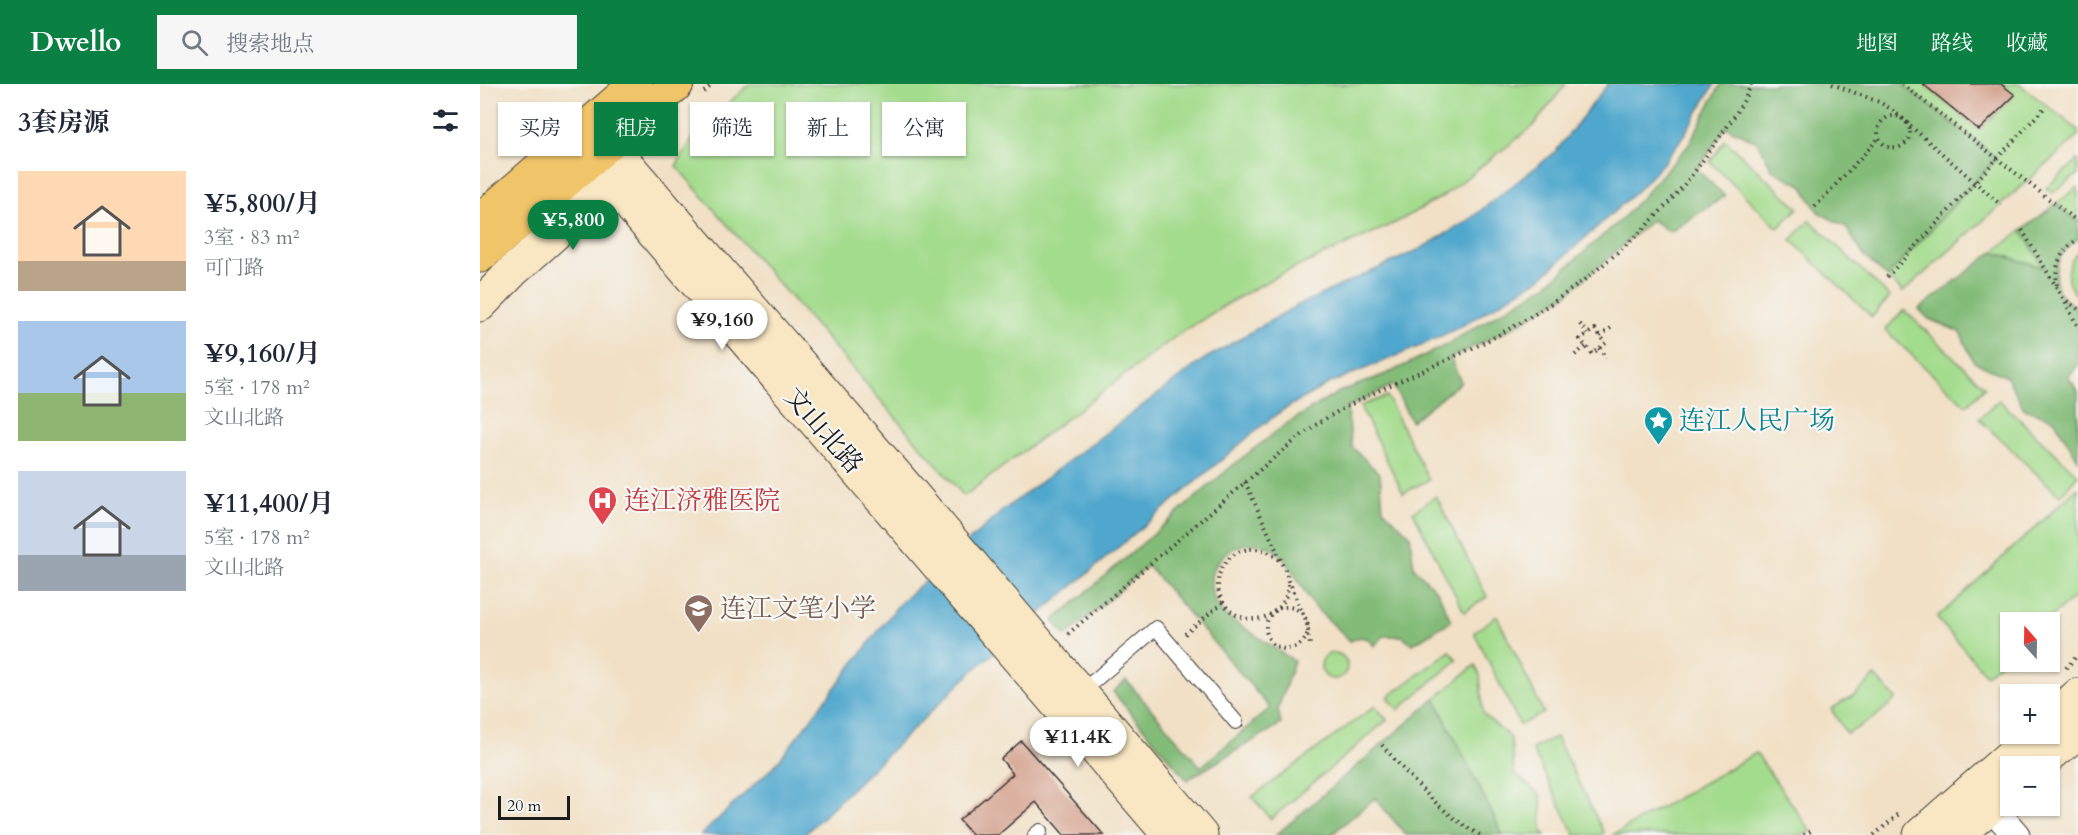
<!DOCTYPE html>
<html lang="zh">
<meta charset="utf-8">
<style>
:root{--surface:#fff;--page:#f6f6f7;--text:#1f2937;--muted:#747a83;--accent:#0b8043}
body{margin:0;font-family:Cardo,"Noto Serif SC",serif;background:var(--page);color:var(--text);height:100vh;display:flex;flex-direction:column;font-size:22px;white-space:nowrap}
*{box-sizing:border-box;margin:0}
p{font-size:20px;color:var(--muted)}
.icon{flex:none;width:33px;height:33px;fill:none;stroke:currentColor;stroke-width:2;stroke-linecap:round;stroke-linejoin:round}
.map{position:relative;flex:1;overflow:hidden}
.side{display:flex;flex-direction:column;background:var(--surface);width:480px}
.side>*{flex:none}
.hud{position:absolute;left:18px;top:18px;width:570px;height:54px;display:flex;gap:12px}
.needle{width:39px;rotate:340deg}
.controls{position:absolute;left:1520px;top:528px;display:grid;gap:12px}
.controls a{display:grid;place-items:center;width:60px;height:60px;border-radius:0px;background:var(--surface);box-shadow:0 2px 4px #0004;font-size:30px}
.scale{position:absolute;left:18px;bottom:15px;width:72px;box-sizing:border-box;padding-left:6px;border:3px solid #1c1c1c;border-top:0;font-size:16px;line-height:21px;white-space:nowrap;color:#1c1c1c;-webkit-text-stroke:4px #f6f6f2;paint-order:stroke}
.price{position:absolute;translate:-50% -51px;padding:0 14px;border-radius:21px;background:#fff;color:#222;font-size:20px;line-height:39px;filter:drop-shadow(0 2px 3px #0008)}
.price::after{content:'';position:absolute;left:50%;top:36px;width:18px;height:14px;margin-left:-9px;background:inherit;clip-path:polygon(0 0,100% 0,50% 100%)}
.price.on{background:var(--accent);color:#fff}
ul{padding:0;list-style:none}
li{display:flex;align-items:center;gap:18px;height:150px;padding:0 18px}
li span{display:grid;place-items:center;flex:none;width:168px;height:120px;border-radius:0px;color:#555}
li>.icon{margin-inline-start:auto}
span .icon{width:72px;height:72px;fill:#fffc;stroke-width:1}
li b{font-size:26px}
h2{display:flex;justify-content:space-between;align-items:center;height:72px;padding:0 18px;font-size:26px}
.pill{padding:0 21px;border-radius:0px;background:var(--surface);box-shadow:0 2px 4px #0004;font-size:21px;line-height:54px}
.pill.on{background:var(--accent);color:#fff}
header{display:flex;align-items:center;gap:36px;box-sizing:border-box;height:84px;padding:0 30px;background:var(--accent);color:#fff}
header strong{font-size:28px}
nav{display:flex;gap:33px;margin-inline-start:auto;font-size:21px}
.search{width:420px;height:54px;background:var(--page);display:flex;align-items:center;gap:15px;box-sizing:border-box;padding:0 21px;border-radius:0px;color:var(--muted);font-size:22px}
main{display:flex;flex:1;min-height:0}
.map>svg:first-child{display:block}
</style>
<header>
<strong>Dwello</strong>
<div class="search"><svg class="icon" aria-label="search" viewBox="0 0 24 24"><circle cx="10" cy="10" r="6"/><path d="M15 15l6 6"/></svg>搜索地点</div>
<nav><a>地图</a><a>路线</a><a>收藏</a></nav>
</header>
<main>
<section class="side">
<h2>3套房源<svg class="icon" aria-label="filters" viewBox="0 0 24 24"><path d="M4 7h16M4 17h16"/><circle cx="9" cy="7" r="2"/><circle cx="15" cy="17" r="2"/></svg></h2>
<ul>
<li><span style="background:linear-gradient(#ffd9b3 75%,#b9a48a 0)"><svg class="icon" aria-label="home" viewBox="0 0 24 24"><path d="M3 11l9-7 9 7M6 9v11h12V9"/></svg></span><div><b>¥5,800/月</b><p>3室 · 83 m²</p><p>可门路</p></div></li>
<li><span style="background:linear-gradient(#a9c7e8 60%,#8fb573 0)"><svg class="icon" aria-label="home" viewBox="0 0 24 24"><path d="M3 11l9-7 9 7M6 9v11h12V9"/></svg></span><div><b>¥9,160/月</b><p>5室 · 178 m²</p><p>文山北路</p></div></li>
<li><span style="background:linear-gradient(#c9d6e8 70%,#9aa5b1 0)"><svg class="icon" aria-label="home" viewBox="0 0 24 24"><path d="M3 11l9-7 9 7M6 9v11h12V9"/></svg></span><div><b>¥11,400/月</b><p>5室 · 178 m²</p><p>文山北路</p></div></li>
</ul>
</section>
<div class="map">
<svg width="1598" height="751" viewBox="0 0 1598 751">
<rect width="100%" height="100%" fill="#f6f6f2"/>
<filter id="ink" filterUnits="userSpaceOnUse"><feTurbulence type="fractalNoise" baseFrequency=".0167" numOctaves="2"/><feDisplacementMap in="SourceGraphic" scale="12" xChannelSelector="R" yChannelSelector="G"/><feConvolveMatrix kernelMatrix="1 2 1 2 8 2 1 2 1" color-interpolation-filters="sRGB"/></filter>
<filter id="wash" filterUnits="userSpaceOnUse"><feTurbulence type="fractalNoise" baseFrequency=".008" numOctaves="4" result="noise"/><feDisplacementMap in="SourceGraphic" scale="24" xChannelSelector="R" yChannelSelector="G"/><feGaussianBlur stdDeviation="1.35" result="paint"/><feColorMatrix in="noise" values="0 0 0 0 0 0 0 0 0 0 0 0 0 0 0 0 0 1.4 0 .05"/><feComposite in="paint" operator="in"/></filter>
<g filter="url(#wash)">
<rect width="100%" height="100%" fill="#f1e0c5"/>
<!-- green -->
<g fill="#a4dc8d" stroke="#607c54" stroke-width="1.5">
<polygon points="270,0 1086,0 1053,42 963,112 919,137 795,193 752,217 699,250 484,412 196,82 218,46"/>
<polygon points="1422,0 1443,0 1499,46 1534,11 1521,0 1539,0 1598,46 1598,52 1423,208 1407,193 1517,74"/>
<polygon points="1245,56 1318,124 1298,144 1230,78"/>
<polygon points="1598,76 1598,90 1572,109 1566,104"/>
<polygon points="1598,103 1598,138 1576,120"/>
<polygon points="1330,136 1410,213 1392,233 1311,156"/>
<polygon points="1542,146 1565,184 1513,168"/>
<path d="M 1598,168 L 1598,212 C 1583,199 1585,181 1598,168 Z"/>
<polygon points="1424,226 1505,303 1486,322 1405,246"/>
<polygon points="907,312 949,396 923,409 880,322"/>
<polygon points="1519,316 1598,391 1580,412 1499,335"/>
<polygon points="1598,404 1598,510 1565,538 1530,538 1530,570 1506,591 1457,534"/>
<polygon points="956,412 1007,513 984,528 933,428"/>
<polygon points="1017,532 1064,629 1040,641 994,548"/>
<polygon points="970,567 977,576 918,626 908,613"/>
<circle cx="854" cy="582" r="13"/>
<polygon points="995,581 1000,591 1003,630 1031,654 1034,689 1061,712 1062,747 1066,751 1023,751 955,615"/>
<polygon points="1395,592 1416,615 1394,634 1367,650 1351,625 1376,610"/>
<polygon points="895,622 907,636 791,735 772,713"/>
<polygon points="1076,653 1124,749 1121,751 1095,751 1052,665"/>
<polygon points="1276,669 1331,747 1326,751 1133,751"/>
</g>
<!-- forest -->
<g fill="#83bc78" stroke="#506c4a" stroke-width="1.5">
<path d="M 1241,0 L 1422,0 L 1517,74 L 1407,193 L 1384,172 L 1366,143 L 1338,128 L 1322,101 L 1293,87 L 1277,58 L 1246,43 L 1217,86 L 1245,112 L 1190,148 L 1172,136 L 1086,211 L 1028,246 L 970,274 L 981,298 L 931,337 L 913,301 L 867,324 L 872,363 L 900,390 L 903,425 L 930,451 L 934,484 L 958,508 L 971,537 L 933,560 L 922,552 L 904,552 L 894,562 L 889,555 L 880,553 L 870,557 C 859,545 845,534 834,522 C 820,505 813,479 794,466 C 767,448 728,471 731,504 C 732,513 737,521 742,529 L 814,577 L 798,625 L 801,640 L 707,696 L 633,608 L 646,596 L 721,683 L 790,624 L 668,482 L 586,552 L 573,537 L 753,381 L 806,340 L 859,308 L 911,288 L 966,261 L 1065,202 L 1143,134 L 1207,63 Z"/>
<path d="M 1576,120 L 1598,138 L 1598,155 C 1579,167 1567,192 1583,213 C 1586,218 1593,221 1598,224 L 1598,281 L 1588,293 L 1598,307 L 1598,376 L 1574,335 L 1544,325 L 1527,293 L 1494,278 L 1480,248 L 1449,235 L 1439,225 L 1513,168 L 1564,184 L 1542,146 Z"/>
<polygon points="955,615 1023,751 926,751 895,714 851,751 796,751"/>
</g>
<!-- water -->
<polygon fill="#50a7cd" stroke="#366274" stroke-width="1.5" points="1128,0 1235,0 1202,54 1184,78 1160,104 1061,194 982,242 938,263 848,300 803,326 779,344 496,584 324,751 221,751 297,679 419,520 522,427 723,276 814,223 940,165 986,138 1075,68"/>
<g id="blocks">
<!-- building -->
<g fill="#d29c87">
<polygon points="1443,0 1521,0 1535,11 1499,46"/>
<polygon points="541,657 624,751 584,751 556,718 518,751 492,751 479,736 533,690 521,675"/>
</g>
</g>
</g>
<g filter="url(#ink)">
<use href="#blocks" fill-opacity="0" stroke="#3c3935" stroke-width="1.5"/>
<g fill="none" stroke-linecap="round" stroke-linejoin="round">
<defs>
<g id="lane">
<polyline points="600,609 676,544 756,638"/>
<polyline points="555,751 560,747"/>
</g>
<polyline id="street" points="1511,722 1536,751"/>
<g id="secondary">
<polyline points="111,39 423,399 721,751"/>
<polyline points="93,55 689,751"/>
<polyline points="0,221 33,187 113,116 142,81"/>
<polyline points="1569,637 1598,611"/>
<polyline points="1557,682 1598,648"/>
<polyline points="1440,751 1555,650"/>
<polyline points="1477,751 1530,706"/>
</g>
<g id="primary">
<polyline points="0,136 156,0"/>
<polyline points="0,172 197,0"/>
</g>
</defs>
<!-- lane casing -->
<use href="#lane" stroke="#3c3935" stroke-width="16"/>
<!-- street casing -->
<use href="#street" stroke="#3c3935" stroke-width="29"/>
<!-- secondary casing -->
<use href="#secondary" stroke="#3c3935" stroke-width="35"/>
<!-- primary casing -->
<use href="#primary" stroke="#3c3935" stroke-width="35"/>
<!-- path -->
<g stroke="#3c3935" stroke-width="4" stroke-dasharray="1.5 4.5" stroke-linecap="butt">
<polyline points="1352,0 1399,18 1411,25 1521,121"/>
<polyline points="1422,0 1598,138"/>
<polyline points="224,8 233,0"/>
<circle cx="1414" cy="48" r="16"/>
<polyline points="1335,123 1399,54"/>
<polyline points="1542,146 1583,214 1598,243"/>
<polyline points="1407,193 1566,22"/>
<path d="M 1577,201 C 1574,181 1581,166 1598,155"/>
<polyline points="1587,217 1598,225"/>
<polyline points="1100,240 1108,250"/>
<polygon points="1115,245 1126,259 1112,270 1100,255"/>
<polyline points="1120,252 1131,244"/>
<polyline points="1119,264 1126,274"/>
<polyline points="1095,271 1106,262"/>
<polyline points="765,398 801,476"/>
<circle cx="773" cy="500" r="35"/>
<polyline points="809,496 827,540 830,561"/>
<circle cx="807" cy="544" r="21"/>
<path d="M 588,550 L 802,367 C 812,359 823,350 834,342 C 895,302 966,281 1029,245 C 1102,205 1181,138 1228,69 C 1241,51 1265,20 1271,0"/>
<polyline points="705,550 743,518"/>
<polyline points="1586,584 1598,571"/>
<path d="M 902,661 C 931,694 961,730 1000,751"/>
<polyline points="1324,751 1331,747"/>
<polyline points="1394,751 1420,729"/>
</g>
<!-- lane -->
<use href="#lane" stroke="#fff" stroke-width="14"/>
<!-- street -->
<use href="#street" stroke="#fff" stroke-width="27"/>
<!-- secondary -->
<use href="#secondary" stroke="#f9e7c3" stroke-width="33"/>
<!-- primary -->
<use href="#primary" stroke="#f0c469" stroke-width="33"/>
</g>
</g>
<!-- icons -->
<defs>
<symbol id="sight-pin" viewBox="-11 -11 22 30"><path d="M0 17L-7.5 6A9.5 9.5 0 1 1 7.5 6Z" fill="#0f9aa8" stroke="#f6f6f2"/><path d="M0-6L1.8-2.2L6-1.7L2.9 1.2L3.7 5.4L0 3.3L-3.7 5.4L-2.9 1.2L-6-1.7L-1.8-2.2Z" fill="#fff"/></symbol>
<symbol id="hospital-pin" viewBox="-11 -11 22 30"><path d="M0 17L-7.5 6A9.5 9.5 0 1 1 7.5 6Z" fill="#e0444e" stroke="#f6f6f2"/><path d="M-5-5h3v3.5h4V-5h3V5h-3V1.5h-4V5h-3Z" fill="#fff"/></symbol>
<symbol id="school-pin" viewBox="-11 -11 22 30"><path d="M0 17L-7.5 6A9.5 9.5 0 1 1 7.5 6Z" fill="#8d6e63" stroke="#f6f6f2"/><path d="M0-5L7-2L0 1L-7-2ZM-4 1L0 2.5L4 1V4Q0 6-4 4Z" fill="#fff"/></symbol>
</defs>
<g fill-rule="evenodd">
<use href="#sight-pin" x="1162" y="320" width="33" height="45"/>
<use href="#hospital-pin" x="106" y="400" width="33" height="45"/>
<use href="#school-pin" x="202" y="508" width="33" height="45"/>
</g>
<g text-anchor="middle" stroke-width="4.5" stroke-linejoin="round" paint-order="stroke">
<!-- culture labels -->
<g font-size="26" fill="#0d838f" stroke="#f6f6f2" text-anchor="start">
<text x="1199" y="345">连江人民广场</text>
</g>
<!-- street labels -->
<g font-size="26" fill="#1c1c1c" stroke="#f6f6f2">
<text transform="translate(344 346) rotate(49)" y="9">文山北路</text>
</g>
<!-- health labels -->
<g font-size="26" fill="#be3a42" stroke="#f6f6f2" text-anchor="start">
<text x="144" y="425">连江济雅医院</text>
</g>
<!-- education labels -->
<g font-size="26" fill="#785e54" stroke="#f6f6f2" text-anchor="start">
<text x="240" y="533">连江文笔小学</text>
</g>
</g>
</svg>
<div class="controls">
<a><svg class="needle" viewBox="-14 -14 28 28"><path d="M0-13l5 13h-10z" fill="#e53935"/><path d="M0 13l5-13h-10z" fill="#747a83"/></svg></a>
<a>+</a>
<a>−</a>
</div>
<div class="scale">20 m</div>
<b class="price on" style="left:93px;top:167px">¥5,800</b>
<b class="price" style="left:242px;top:267px">¥9,160</b>
<b class="price" style="left:598px;top:684px">¥11.4K</b>
<div class="hud">
<a class="pill">买房</a>
<a class="pill on">租房</a>
<a class="pill">筛选</a>
<a class="pill">新上</a>
<a class="pill">公寓</a>
</div>
</div>
</main>
